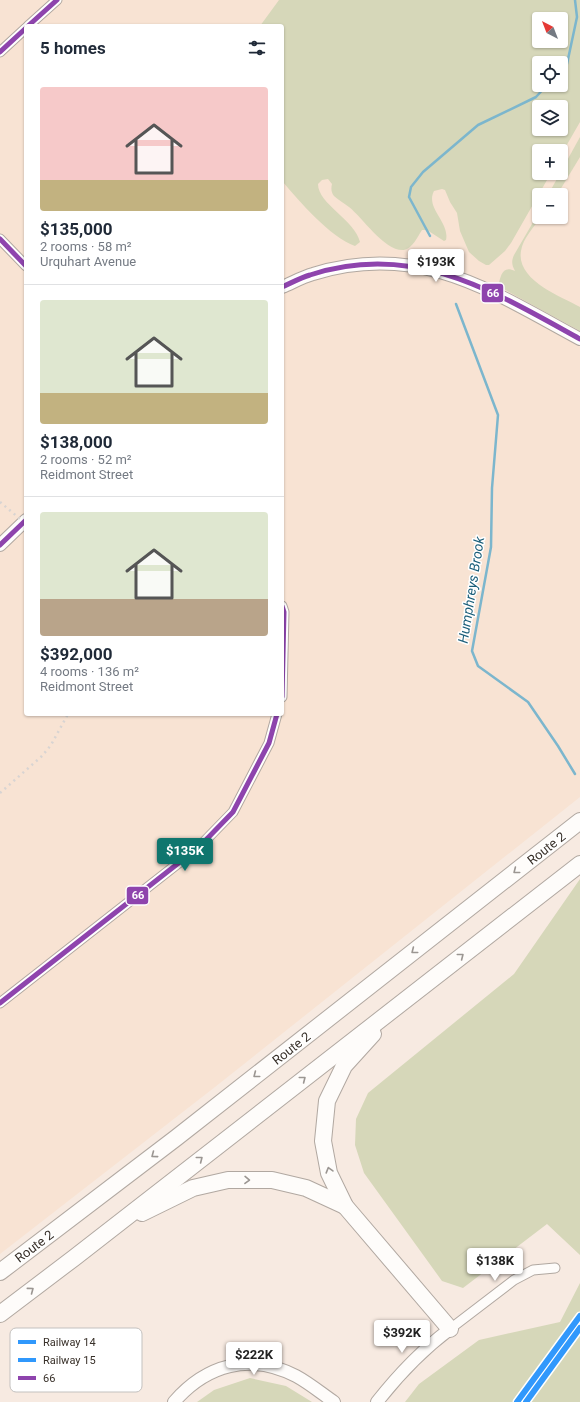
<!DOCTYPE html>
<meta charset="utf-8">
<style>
:root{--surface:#fff;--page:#f6f6f7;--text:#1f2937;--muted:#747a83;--line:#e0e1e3;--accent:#0f766e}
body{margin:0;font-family:Roboto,sans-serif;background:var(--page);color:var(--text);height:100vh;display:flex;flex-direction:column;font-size:15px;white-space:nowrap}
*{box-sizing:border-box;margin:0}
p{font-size:13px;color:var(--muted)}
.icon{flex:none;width:22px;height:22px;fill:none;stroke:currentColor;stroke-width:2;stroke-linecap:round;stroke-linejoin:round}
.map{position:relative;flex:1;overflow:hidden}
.side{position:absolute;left:24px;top:24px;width:260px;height:692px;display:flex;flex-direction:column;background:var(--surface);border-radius:4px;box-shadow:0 1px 3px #0004}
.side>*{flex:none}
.needle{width:26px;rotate:318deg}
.tools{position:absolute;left:532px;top:12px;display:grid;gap:8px}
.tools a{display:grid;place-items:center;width:36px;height:36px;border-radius:4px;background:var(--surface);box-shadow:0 1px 3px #0004;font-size:20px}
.price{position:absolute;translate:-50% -34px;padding:0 9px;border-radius:4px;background:#fff;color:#222;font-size:13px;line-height:26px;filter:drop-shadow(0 1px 2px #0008)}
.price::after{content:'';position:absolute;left:50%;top:24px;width:12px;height:9px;margin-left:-6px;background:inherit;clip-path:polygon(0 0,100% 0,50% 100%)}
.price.active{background:var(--accent);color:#fff}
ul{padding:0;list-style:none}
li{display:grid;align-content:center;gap:8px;height:212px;padding:0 16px}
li+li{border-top:1px solid var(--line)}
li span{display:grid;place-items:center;height:124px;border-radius:4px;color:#555}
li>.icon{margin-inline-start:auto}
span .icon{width:72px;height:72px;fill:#fffc;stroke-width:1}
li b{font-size:17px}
h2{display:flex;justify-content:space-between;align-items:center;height:48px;padding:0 16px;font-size:17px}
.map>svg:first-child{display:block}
</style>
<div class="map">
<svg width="580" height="1402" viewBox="0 0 580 1402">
<rect width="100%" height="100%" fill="#f7eae1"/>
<!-- built -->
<path fill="#f8e3d3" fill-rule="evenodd" d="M 0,0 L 580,0 L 580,797 L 215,1087 L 0,1254 ZM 539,19 L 561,19 L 561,41 L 539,41 ZM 26,26 L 282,26 L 282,714 L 26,714 ZM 539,63 L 561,63 L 561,85 L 539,85 ZM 539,107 L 561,107 L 561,129 L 539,129 ZM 539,151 L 561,151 L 561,173 L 539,173 ZM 539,195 L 561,195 L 561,217 L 539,217 Z"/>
<!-- green -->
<g fill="#d6d7b9" fill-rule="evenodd">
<path d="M 279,0 L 580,0 L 580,122 L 561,155 L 561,151 L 539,151 L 539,173 L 551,173 L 511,243 L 505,251 L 489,265 L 486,265 L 479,261 L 469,252 L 460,231 L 457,213 L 450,202 L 445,190 L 442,189 L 434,191 C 425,208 450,222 446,240 L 444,241 L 427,230 L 422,230 C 418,236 412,249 404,250 C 385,252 362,217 349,207 C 344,203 338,200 334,196 C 331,192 331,188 332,184 L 328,179 L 322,180 L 318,184 C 318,204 355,220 360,242 L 355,246 C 330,237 300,202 282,181 L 282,26 L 260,26 ZM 539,19 L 561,19 L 561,41 L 539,41 ZM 539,63 L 561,63 L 561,85 L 539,85 ZM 539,107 L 561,107 L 561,129 L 539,129 Z"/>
<polygon points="580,137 580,157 557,195 548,195"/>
<path d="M 539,212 L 539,217 L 541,217 C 534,227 523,238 521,251 C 516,280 560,296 580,307 L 580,331 L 498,286 C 501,276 502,265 515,271 C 512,265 511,262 514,255 Z"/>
<polygon points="580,879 580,1255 547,1224 463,1288 442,1281 364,1173 355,1145 356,1119 368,1093 514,974"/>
<polygon points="580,1283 580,1402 405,1402 419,1384 479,1340 560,1322"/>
<polygon points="250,1378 286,1386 312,1402 197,1402 214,1390"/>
</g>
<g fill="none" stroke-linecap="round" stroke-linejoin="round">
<!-- stream -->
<g stroke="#7cb6cd" stroke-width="2.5">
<polyline points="561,70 567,64 577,17 575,0"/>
<polyline points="430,236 409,197 411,187 423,172 478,125 536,97 547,85"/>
<polyline points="456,304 498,415 492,488 491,547 472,651 478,666 528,702 558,746 575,774"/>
</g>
<defs>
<g id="street">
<polyline points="28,26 57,0"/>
<polyline points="0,52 26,28"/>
<polyline points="0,239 26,266"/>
<polyline points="282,606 284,612 282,697"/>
<polyline points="0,1003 199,847 233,812 269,743 277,714"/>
<polyline points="450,1329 514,1280 533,1270 555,1268"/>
</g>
<g id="secondary">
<path d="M 282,287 C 292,283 302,277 313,274 C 419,241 491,291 580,339"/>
<polyline points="0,545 26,520"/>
<path d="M 174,1402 C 206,1365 250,1352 296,1376 C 309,1383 321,1393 334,1402"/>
<path d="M 377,1402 C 399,1374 422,1350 450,1329"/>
</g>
<g id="highway">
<polyline points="373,1034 344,1066 327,1101 323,1141 329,1173 345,1206 450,1329"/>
<polyline points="142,1213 193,1188 228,1180 272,1180 306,1188 345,1206"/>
<polyline points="0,1272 176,1138 580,821"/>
<polyline points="0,1314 74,1258 580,864"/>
</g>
</defs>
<!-- street casing -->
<use href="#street" stroke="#b1a8a1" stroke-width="11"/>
<!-- secondary casing -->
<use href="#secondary" stroke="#b1a8a1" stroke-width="14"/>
<!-- highway casing -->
<use href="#highway" stroke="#b1a8a1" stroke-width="18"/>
<!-- street -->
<use href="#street" stroke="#fefcfa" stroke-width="9"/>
<!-- secondary -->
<use href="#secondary" stroke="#fefcfa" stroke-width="12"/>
<!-- highway -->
<use href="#highway" stroke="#fefcfa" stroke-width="16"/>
<!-- rail -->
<g stroke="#d8d4d2" stroke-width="2.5" stroke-dasharray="2 4" stroke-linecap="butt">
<polyline points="0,502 26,524"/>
<polyline points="0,793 42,756 51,745 68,714"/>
</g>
<defs>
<g id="bus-1">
<polyline points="28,26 57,0"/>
<polyline points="0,52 26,28"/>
<polyline points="0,239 26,266"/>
<path d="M 282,287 C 291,283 300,278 310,275 C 413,241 493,291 580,339"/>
<polyline points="0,545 26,520"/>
<polyline points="282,606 284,612 282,697"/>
<polyline points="0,1003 199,847 233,812 269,743 277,714"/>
</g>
</defs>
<!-- bus-1 casing -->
<use href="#bus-1" stroke="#fff" stroke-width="8"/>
<!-- bus-1 -->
<use href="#bus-1" stroke="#8e44ad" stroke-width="5"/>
<defs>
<polyline id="rail-1" points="517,1402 580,1316"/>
<polyline id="rail-2" points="526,1402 580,1328"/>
</defs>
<!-- rail-1 casing -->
<use href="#rail-1" stroke="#fff" stroke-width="9"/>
<!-- rail-2 casing -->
<use href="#rail-2" stroke="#fff" stroke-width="9"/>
<!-- rail-1 -->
<use href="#rail-1" stroke="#3098fc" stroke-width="6"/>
<!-- rail-2 -->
<use href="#rail-2" stroke="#3098fc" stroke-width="6"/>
</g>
<!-- one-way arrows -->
<defs><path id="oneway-chevron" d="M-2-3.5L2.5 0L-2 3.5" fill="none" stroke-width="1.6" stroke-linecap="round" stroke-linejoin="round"/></defs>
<g stroke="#9b9692">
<use href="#oneway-chevron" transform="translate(516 871) rotate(142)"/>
<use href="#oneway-chevron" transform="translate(414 951) rotate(142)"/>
<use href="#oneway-chevron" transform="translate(461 956) rotate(-38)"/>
<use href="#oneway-chevron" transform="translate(256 1075) rotate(142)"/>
<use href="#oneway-chevron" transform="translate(303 1079) rotate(-38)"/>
<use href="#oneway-chevron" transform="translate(154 1155) rotate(143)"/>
<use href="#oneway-chevron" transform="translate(200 1159) rotate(-38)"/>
<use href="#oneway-chevron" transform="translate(329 1170) rotate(-106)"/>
<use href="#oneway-chevron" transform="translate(247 1180) rotate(1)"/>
<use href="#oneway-chevron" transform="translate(31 1290) rotate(-37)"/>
</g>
<g text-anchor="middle" stroke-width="3" stroke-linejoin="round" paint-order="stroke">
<!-- street labels -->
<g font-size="13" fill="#383029" stroke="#fff">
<text transform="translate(546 848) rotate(-38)" y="5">Route 2</text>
<text transform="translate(291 1048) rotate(-38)" y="5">Route 2</text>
<text transform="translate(34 1246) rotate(-37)" y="5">Route 2</text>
</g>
<!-- water labels -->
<g font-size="14" font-style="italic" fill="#1c5f7a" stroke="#fff">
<text transform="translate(471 590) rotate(-81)" y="5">Humphreys Brook</text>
</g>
</g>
<!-- legend -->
<rect x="10" y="1328" width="132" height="64" rx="6" fill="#fff" stroke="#c3c1bf" stroke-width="1"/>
<rect x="18" y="1340" width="18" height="4" fill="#3098fc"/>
<rect x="18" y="1358" width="18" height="4" fill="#3098fc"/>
<rect x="18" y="1376" width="18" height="4" fill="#8e44ad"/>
<g font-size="11" fill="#383029">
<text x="43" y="1346">Railway 14</text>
<text x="43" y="1364">Railway 15</text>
<text x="43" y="1382">66</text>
</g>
<g stroke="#fff" stroke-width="1.5">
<rect x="481" y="283" width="23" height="20" rx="4" fill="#8e44ad"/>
<rect x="126" y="886" width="23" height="19" rx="4" fill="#8e44ad"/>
</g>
<g font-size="11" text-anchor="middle" font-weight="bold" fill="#fff">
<text x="493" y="297">66</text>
<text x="138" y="899">66</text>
</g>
</svg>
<div class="tools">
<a><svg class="needle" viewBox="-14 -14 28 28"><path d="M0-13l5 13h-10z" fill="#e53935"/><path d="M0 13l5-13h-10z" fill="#747a83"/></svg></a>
<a><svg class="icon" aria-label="locate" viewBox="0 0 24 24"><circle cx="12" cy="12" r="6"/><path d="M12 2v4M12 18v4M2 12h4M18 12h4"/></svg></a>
<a><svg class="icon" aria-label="layers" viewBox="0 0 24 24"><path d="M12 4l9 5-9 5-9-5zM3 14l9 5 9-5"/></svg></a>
<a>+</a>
<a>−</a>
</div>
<b class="price" style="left:436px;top:283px">$193K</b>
<b class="price active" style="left:185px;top:872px">$135K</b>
<b class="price" style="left:495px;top:1282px">$138K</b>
<b class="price" style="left:402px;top:1354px">$392K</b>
<b class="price" style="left:254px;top:1376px">$222K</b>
<section class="side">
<h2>5 homes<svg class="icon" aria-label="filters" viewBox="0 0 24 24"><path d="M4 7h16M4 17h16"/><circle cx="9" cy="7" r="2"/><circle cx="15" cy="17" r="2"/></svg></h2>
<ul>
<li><span style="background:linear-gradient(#f6c9c9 75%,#c2b280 0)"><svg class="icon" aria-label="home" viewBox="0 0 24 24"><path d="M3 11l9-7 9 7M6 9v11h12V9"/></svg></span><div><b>$135,000</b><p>2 rooms · 58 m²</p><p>Urquhart Avenue</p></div></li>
<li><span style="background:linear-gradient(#dfe7d0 75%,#c2b280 0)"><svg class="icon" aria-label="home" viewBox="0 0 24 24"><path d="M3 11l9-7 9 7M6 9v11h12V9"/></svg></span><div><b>$138,000</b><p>2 rooms · 52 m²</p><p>Reidmont Street</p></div></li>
<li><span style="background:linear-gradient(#dfe7d0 70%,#b9a48a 0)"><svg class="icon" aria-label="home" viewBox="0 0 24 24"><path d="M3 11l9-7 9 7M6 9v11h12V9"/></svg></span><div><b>$392,000</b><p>4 rooms · 136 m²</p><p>Reidmont Street</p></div></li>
</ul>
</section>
</div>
